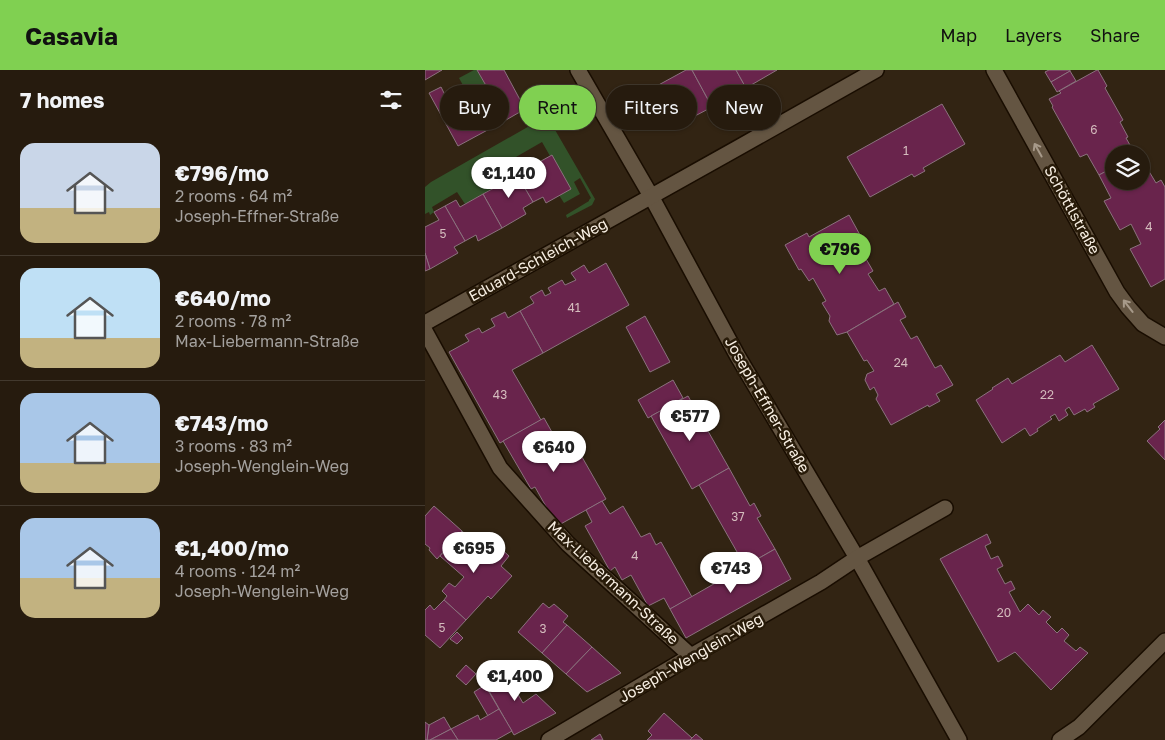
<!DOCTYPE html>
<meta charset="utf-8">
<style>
:root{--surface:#261b0e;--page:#2e2417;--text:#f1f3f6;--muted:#a4a19e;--line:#42392e;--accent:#80d051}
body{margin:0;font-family:"Golos Text",sans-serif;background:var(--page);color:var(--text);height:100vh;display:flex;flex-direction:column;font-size:19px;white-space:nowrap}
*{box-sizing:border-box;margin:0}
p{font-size:16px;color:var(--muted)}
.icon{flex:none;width:28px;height:28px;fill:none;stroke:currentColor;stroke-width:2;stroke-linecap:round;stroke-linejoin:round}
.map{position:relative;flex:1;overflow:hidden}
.details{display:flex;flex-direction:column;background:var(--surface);width:425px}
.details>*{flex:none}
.hud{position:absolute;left:15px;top:15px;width:475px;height:45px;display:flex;gap:10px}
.buttons{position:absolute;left:680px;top:75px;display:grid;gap:10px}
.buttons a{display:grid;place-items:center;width:45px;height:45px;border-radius:50%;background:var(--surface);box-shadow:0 1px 4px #0004,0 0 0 1px var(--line);font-size:25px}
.price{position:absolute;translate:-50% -42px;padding:0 11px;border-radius:18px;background:#fff;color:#222;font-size:16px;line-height:32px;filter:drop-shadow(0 1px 2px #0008)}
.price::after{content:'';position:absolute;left:50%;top:30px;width:15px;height:11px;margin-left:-8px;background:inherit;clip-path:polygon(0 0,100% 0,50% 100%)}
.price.selected{background:var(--accent);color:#111}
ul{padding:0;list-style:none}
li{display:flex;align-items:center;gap:15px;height:125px;padding:0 20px}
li+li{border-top:1px solid var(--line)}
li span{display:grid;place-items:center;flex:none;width:140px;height:100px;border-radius:15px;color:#555}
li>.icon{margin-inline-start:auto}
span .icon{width:60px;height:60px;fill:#fffc;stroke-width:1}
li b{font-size:21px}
h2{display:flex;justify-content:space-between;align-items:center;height:60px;padding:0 20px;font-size:21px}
.pill{padding:0 18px;border-radius:22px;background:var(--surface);box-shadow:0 1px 4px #0004,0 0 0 1px var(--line);font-size:18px;line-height:45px}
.pill.selected{background:var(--accent);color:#111}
header{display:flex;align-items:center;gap:30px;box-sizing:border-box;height:70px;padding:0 25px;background:var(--accent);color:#111}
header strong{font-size:24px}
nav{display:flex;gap:28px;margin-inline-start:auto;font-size:18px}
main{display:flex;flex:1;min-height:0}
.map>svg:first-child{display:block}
</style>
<header>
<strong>Casavia</strong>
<nav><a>Map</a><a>Layers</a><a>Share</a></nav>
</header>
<main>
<section class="details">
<h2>7 homes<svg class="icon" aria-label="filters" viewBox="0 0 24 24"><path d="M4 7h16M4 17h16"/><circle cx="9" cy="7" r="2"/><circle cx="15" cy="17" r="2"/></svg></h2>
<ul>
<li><span style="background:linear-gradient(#c9d6e8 65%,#c2b280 0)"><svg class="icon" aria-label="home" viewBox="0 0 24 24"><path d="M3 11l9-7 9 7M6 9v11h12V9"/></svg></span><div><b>€796/mo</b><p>2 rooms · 64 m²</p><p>Joseph-Effner-Straße</p></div></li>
<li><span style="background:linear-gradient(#bfe0f5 70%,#c2b280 0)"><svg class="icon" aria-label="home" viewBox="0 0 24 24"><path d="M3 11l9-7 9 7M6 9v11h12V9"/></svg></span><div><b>€640/mo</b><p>2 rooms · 78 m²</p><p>Max-Liebermann-Straße</p></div></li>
<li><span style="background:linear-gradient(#a9c7e8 70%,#c2b280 0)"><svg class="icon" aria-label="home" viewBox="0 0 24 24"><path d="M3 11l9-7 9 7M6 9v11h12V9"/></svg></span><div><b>€743/mo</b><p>3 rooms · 83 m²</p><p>Joseph-Wenglein-Weg</p></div></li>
<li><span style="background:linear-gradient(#a9c7e8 60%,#c2b280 0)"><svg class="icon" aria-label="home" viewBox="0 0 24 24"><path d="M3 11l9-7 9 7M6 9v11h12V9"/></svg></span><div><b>€1,400/mo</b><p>4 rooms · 124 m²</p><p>Joseph-Wenglein-Weg</p></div></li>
</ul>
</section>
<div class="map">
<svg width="740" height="670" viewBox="0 0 740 670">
<rect width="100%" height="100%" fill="#322413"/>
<!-- green -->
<g fill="#325229">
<polygon points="49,0 52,0 74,38 61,45 56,36 51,39 34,8"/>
<polygon points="122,46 170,129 167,135 142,148 141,145 164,131 164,130 166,128 155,108 149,112 155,124 139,133 134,125 127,85 125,86 117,72 84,91 88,98 73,106 77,113 40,134 32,122 7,137 9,142 5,145 4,142 0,144 0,117 6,112"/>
</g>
<!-- building -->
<g fill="#69244c" stroke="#8b727e">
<polygon points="0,0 17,0 0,10"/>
<polygon points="52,0 79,0 100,39 81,50"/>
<polygon points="261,0 267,0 287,37 249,57 228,18"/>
<polygon points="267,0 311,0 321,18 287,37"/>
<polygon points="311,0 352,0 321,18"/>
<polygon points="624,0 645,0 645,1 626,12 620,2"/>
<polygon points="672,0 673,0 682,16 680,18 698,50 695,52 703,67 701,68 710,84 689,84 689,97 674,105 662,84 655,87 627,37 628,36 624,29 636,23 634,21"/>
<polygon points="645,1 651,11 632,22 626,12"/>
<polygon points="16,17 21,27 39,17 51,39 56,36 61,45 74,38 81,50 33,76 4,23"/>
<polygon points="517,34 540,74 498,98 500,101 489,107 487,104 445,127 422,87"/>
<polygon points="127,85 146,119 121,133 118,127 108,132 88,98 103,89 107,96"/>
<polygon points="716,96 719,100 722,98 731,113 736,110 740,117 740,209 726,217 705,179 716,174 706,154 695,160 679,131 686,128 674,105 689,97 689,111 716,111"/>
<polygon points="88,98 108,132 98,138 101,144 77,158 58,124 82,111 78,103"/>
<polygon points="58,124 77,158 53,171 51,165 40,171 20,136 31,130 35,137"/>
<polygon points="20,136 40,171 29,177 33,183 5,199 0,183 0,157 14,150 9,142"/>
<polygon points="424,145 435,165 429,168 448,201 443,204 454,221 460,218 469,234 422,262 412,265 404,251 405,246 397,233 401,231 388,208 384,211 376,199 374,200 360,175 382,163 384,167"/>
<polygon points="0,183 5,199 0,201"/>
<polygon points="181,193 204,235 118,283 95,241 109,233 105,227 117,220 120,226 126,223 123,218 137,210 140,215 151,210 146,203 159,195 164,203"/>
<polygon points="473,232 481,247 475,250 486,269 492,266 510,298 516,295 528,315 511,324 515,331 504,337 503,335 466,355 451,329 453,325 449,317 445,320 440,310 442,304 449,301 442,290 439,291 422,262"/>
<polygon points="95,241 118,283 87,300 116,350 75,373 24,282 44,271 40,265 54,258 57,263 70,256 66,249 80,242 83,248"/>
<polygon points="220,246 245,292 225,302 201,257"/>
<polygon points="667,275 694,319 668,334 670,337 662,342 660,339 649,345 644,337 640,340 643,345 634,351 630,344 625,347 627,349 612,359 613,361 605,366 600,358 577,373 551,330 568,319 567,318 583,308 587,314 635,285 640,292"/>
<polygon points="248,310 258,328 223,348 213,330"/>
<polygon points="263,326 304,398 267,419 226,346"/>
<polygon points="119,348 141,387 153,380 181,429 132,456 110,417 106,419 78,371"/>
<polygon points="740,350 740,390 722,371 735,359 733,357"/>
<polygon points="304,398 325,436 329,433 336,446 332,448 350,479 320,496 274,415"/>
<polygon points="177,431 185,444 198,436 216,467 225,463 231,475 236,472 267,527 245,539 239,528 223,536 206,505 197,510 190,497 185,501 160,456 167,452 161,440"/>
<polygon points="9,436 37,461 12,489 4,480 5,478 0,474 0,446"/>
<polygon points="37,461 62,484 70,473 84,486 76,496 87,506 66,529 63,526 41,550 19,530 22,526 17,521 24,513 30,517 39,507 15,486"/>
<polygon points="562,464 566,473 560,476 566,489 573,486 578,496 572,499 580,514 586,511 590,519 584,522 595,542 603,534 614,545 618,540 626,547 621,552 632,563 637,558 644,565 639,571 651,581 655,577 663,583 626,620 590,582 573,592 515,489"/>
<polygon points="350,479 366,509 261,568 245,539"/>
<polygon points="19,530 41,550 15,578 0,565 0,540 5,535 9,540"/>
<polygon points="118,533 124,538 129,534 143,546 138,552 142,555 117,583 93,562"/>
<polygon points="142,555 167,577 141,604 117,583"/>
<polygon points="32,562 38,568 32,574 25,569"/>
<polygon points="167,577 196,603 162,622 141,604"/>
<polygon points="75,594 98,633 111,624 131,643 89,665 55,605"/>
<polygon points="41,595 51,604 41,615 31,606"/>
<polygon points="60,615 74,639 63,646 49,622"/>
<polygon points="74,639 87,661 71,670 33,670 26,659 53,645 55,650"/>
<polygon points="239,643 267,668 265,670 222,670 227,665 223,661"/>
<polygon points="19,647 26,659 5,670 2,670 4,655"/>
<polygon points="0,652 4,655 2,670 0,670"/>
<polygon points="26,659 33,670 5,670"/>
<polygon points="175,664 178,670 166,670"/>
<polygon points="271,664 278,670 265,670"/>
</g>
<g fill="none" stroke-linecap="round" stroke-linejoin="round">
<defs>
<g id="minor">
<polyline points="153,0 226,126 312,285 432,488 534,670"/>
<polyline points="569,0 692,222 703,237 718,254 740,267"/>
<path d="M 0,253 C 150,169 301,85 451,0"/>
<polyline points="0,261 75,398 143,474 266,586"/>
<polyline points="124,670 266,586 396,512 432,488 520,438"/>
<polyline points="635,670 654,657 740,571"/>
</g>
</defs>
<!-- minor casing -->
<use href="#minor" stroke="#190d00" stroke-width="18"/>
<!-- minor -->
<use href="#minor" stroke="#645542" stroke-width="15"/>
</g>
<!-- one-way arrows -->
<defs><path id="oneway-shaft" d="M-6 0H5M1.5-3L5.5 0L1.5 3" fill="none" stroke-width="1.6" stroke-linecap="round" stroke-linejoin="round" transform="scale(1.25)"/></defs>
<g stroke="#a79a8a">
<use href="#oneway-shaft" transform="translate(613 80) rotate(-119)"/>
<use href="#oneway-shaft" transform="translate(703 236) rotate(-128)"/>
</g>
<g text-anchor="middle" stroke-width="5" stroke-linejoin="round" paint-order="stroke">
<!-- number labels -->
<g font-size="12" fill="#d4bcbd">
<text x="669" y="64">6</text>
<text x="481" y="85">1</text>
<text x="724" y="161">4</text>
<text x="18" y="168">5</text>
<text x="149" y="242">41</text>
<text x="476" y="297">24</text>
<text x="75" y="329">43</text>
<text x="622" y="329">22</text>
<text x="313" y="451">37</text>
<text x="210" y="490">4</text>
<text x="579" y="547">20</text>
<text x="17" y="562">5</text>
<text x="118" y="563">3</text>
</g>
<!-- street labels -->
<g font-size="15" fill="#f8efe3" stroke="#281b09">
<text transform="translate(647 140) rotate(61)" y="5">Schöttlstraße</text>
<text transform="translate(113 190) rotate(-29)" y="5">Eduard-Schleich-Weg</text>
<text transform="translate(342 335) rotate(60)" y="5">Joseph-Effner-Straße</text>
<text transform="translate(188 513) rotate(43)" y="5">Max-Liebermann-Straße</text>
<text transform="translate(266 588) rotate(-30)" y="5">Joseph-Wenglein-Weg</text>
</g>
</g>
</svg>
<div class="buttons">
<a><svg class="icon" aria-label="layers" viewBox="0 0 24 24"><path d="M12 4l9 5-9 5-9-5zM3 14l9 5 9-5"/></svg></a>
</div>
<b class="price" style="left:84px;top:129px">€1,140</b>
<b class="price selected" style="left:415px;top:205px">€796</b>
<b class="price" style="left:265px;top:372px">€577</b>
<b class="price" style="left:129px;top:403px">€640</b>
<b class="price" style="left:49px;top:504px">€695</b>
<b class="price" style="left:306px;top:524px">€743</b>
<b class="price" style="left:90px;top:632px">€1,400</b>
<div class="hud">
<a class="pill">Buy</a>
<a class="pill selected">Rent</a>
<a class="pill">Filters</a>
<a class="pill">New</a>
</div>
</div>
</main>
